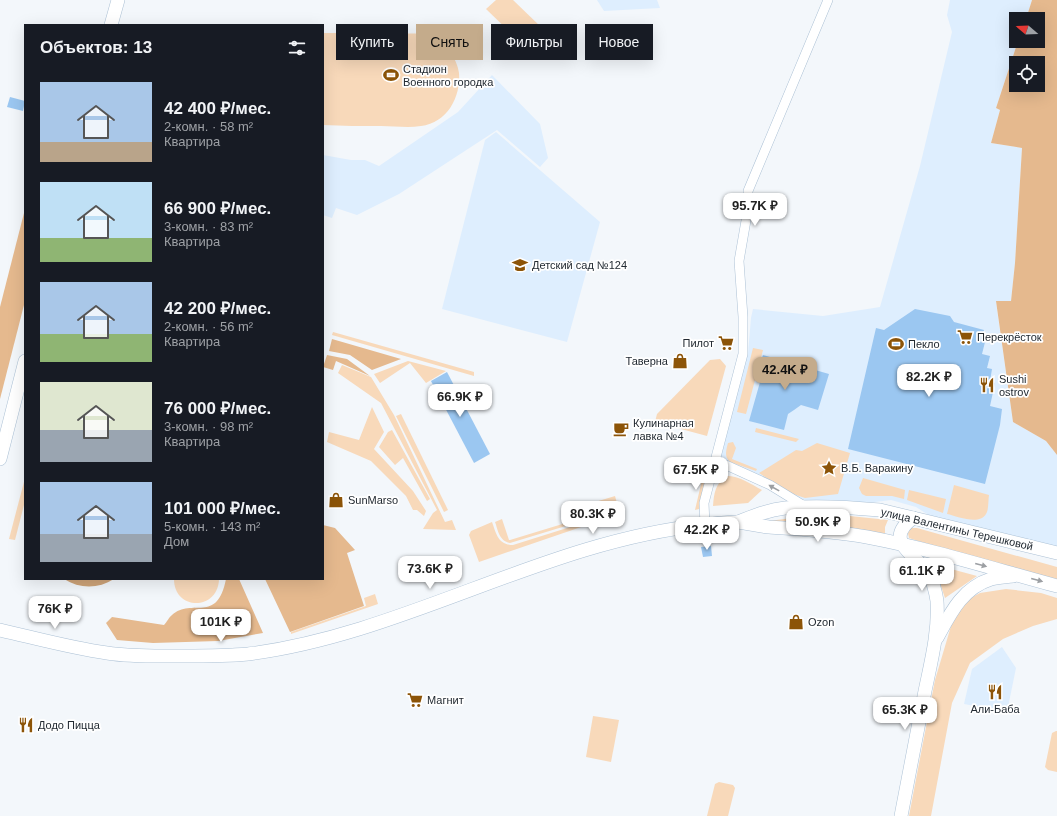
<!DOCTYPE html>
<html lang="ru">
<meta charset="utf-8">
<style>
:root{--surface:#171b24;--page:#20242c;--text:#f1f3f6;--muted:#9ea1a6;--accent:#c4ab8b}
body{margin:0;font-family:Helvetica,sans-serif;background:var(--page);color:var(--text);height:100vh;display:flex;flex-direction:column;font-size:15px;white-space:nowrap}
*{box-sizing:border-box;margin:0}
p{font-size:13px;color:var(--muted)}
.icon{flex:none;width:22px;height:22px;fill:none;stroke:currentColor;stroke-width:2;stroke-linecap:round;stroke-linejoin:round}
.map{position:relative;flex:1;overflow:hidden}
.drawer{position:absolute;left:24px;top:24px;width:300px;height:556px;display:flex;flex-direction:column;background:var(--surface);border-radius:0px;box-shadow:0 4px 16px #0002}
.drawer>*{flex:none}
.top-card{position:absolute;left:336px;top:24px;width:380px;height:36px;display:flex;gap:8px}
.needle{width:26px;rotate:289deg}
.buttons{position:absolute;left:1009px;top:12px;display:grid;gap:8px}
.buttons a{display:grid;place-items:center;width:36px;height:36px;border-radius:0px;background:var(--surface);box-shadow:0 4px 16px #0002;font-size:20px}
.price{position:absolute;translate:-50% -34px;padding:0 9px;border-radius:8px;background:#fff;color:#222;font-size:13px;line-height:26px;filter:drop-shadow(0 1px 2px #0008)}
.price::after{content:'';position:absolute;left:50%;top:24px;width:12px;height:9px;margin-left:-6px;background:inherit;clip-path:polygon(0 0,100% 0,50% 100%)}
.price.selected{background:var(--accent);color:#111}
ul{padding:0;list-style:none}
li{display:flex;align-items:center;gap:12px;height:100px;padding:0 16px}
li span{display:grid;place-items:center;flex:none;width:112px;height:80px;border-radius:0px;color:#555}
li>.icon{margin-inline-start:auto}
span .icon{width:48px;height:48px;fill:#fffc;stroke-width:1}
li b{font-size:17px}
h2{display:flex;justify-content:space-between;align-items:center;height:48px;padding:0 16px;font-size:17px}
.pill{padding:0 14px;border-radius:0px;background:var(--surface);box-shadow:0 4px 16px #0002;font-size:14px;line-height:36px}
.pill.selected{background:var(--accent);color:#111}
.map>svg:first-child{display:block}
</style>
<div class="map">
<svg width="1057" height="816" viewBox="0 0 1057 816">
<rect width="100%" height="100%" fill="#f3f7fb"/>
<!-- built -->
<g fill="#deeefe">
<polygon points="597,0 657,0 660,8 604,11"/>
<polygon points="950,0 1032,0 1026,19 1016,19 1016,41 1018,41 996,108 1000,110 991,143 1022,148 1015,263 1011,301 996,302 1013,422 1046,441 1057,455 1057,547 930,516 916,507 891,500 867,503 807,501 719,458 748,353 751,318 753,309 823,316 880,307 920,166 952,32 947,15"/>
<polygon points="492,75 540,124 548,158 540,167 497,130 399,194 357,215 336,208 332,218 323,215 323,155 351,160 365,160 379,166 458,112"/>
<polygon points="496,132 600,222 567,342 442,309 485,140"/>
<polygon points="1002,647 1016,668 1007,712 964,704 972,669"/>
</g>
<!-- green -->
<g fill="#f8d9ba">
<polygon points="496,0 513,0 541,27 523,45 486,9"/>
<path d="M 323,33 C 345,33 368,33 390,34 C 403,34 417,32 430,36 C 444,42 457,57 459,73 C 461,97 447,123 421,126 C 408,128 394,126 381,126 C 362,126 342,126 323,125 Z"/>
<polygon points="333,332 474,372 474,376 332,335"/>
<polygon points="753,348 763,350 746,414 737,412"/>
<polygon points="720,359 726,366 707,436 655,422 657,414 710,360"/>
<polygon points="408,361 446,371 426,383 410,363 380,383 374,374"/>
<polygon points="342,365 371,377 394,415 445,522 452,520 456,530 423,529 433,513 437,510 381,403 338,373"/>
<polygon points="372,407 384,432 374,449 413,491 426,511 424,516 417,510 413,510 406,496 371,461 327,442 329,432 359,440"/>
<polygon points="401,414 448,510 444,512 396,416"/>
<polygon points="756,428 799,439 796,442 755,432"/>
<polygon points="392,430 430,499 427,501 403,458 395,465 379,447 388,432"/>
<path d="M 733,442 L 736,448 L 732,459 L 757,469 L 756,471 L 730,462 C 724,456 726,451 728,443 Z"/>
<polygon points="817,443 850,453 838,494 805,498 790,493 759,473 796,450 802,451"/>
<polygon points="706,463 709,467 699,509 695,510"/>
<path d="M 727,476 C 739,476 751,484 762,490 L 748,503 L 713,506 C 714,494 715,483 727,476 Z"/>
<polygon points="25,478 25,501 15,540 9,539"/>
<polygon points="863,478 905,490 904,499 892,496 866,496 862,494 859,488"/>
<path d="M 954,485 L 989,495 C 988,501 989,509 986,514 C 979,526 957,516 947,514 Z"/>
<polygon points="909,490 946,499 943,513 907,500"/>
<polygon points="615,496 620,514 589,523 587,516 611,508 609,501 573,513 572,509"/>
<polygon points="817,515 850,516 888,520 885,527 885,537 760,522"/>
<path d="M 502,519 L 509,540 L 510,540 L 569,522 L 569,525 L 510,543 C 499,541 498,530 495,522 Z"/>
<path d="M 492,522 C 496,533 498,545 513,545 L 583,523 L 584,526 L 479,562 L 469,535 L 471,531 Z"/>
<polygon points="911,528 917,528 1057,567 1057,580 918,541 909,538 908,533"/>
<polygon points="929,563 977,576 945,598 939,580"/>
<path d="M 174,579 L 219,579 C 218,611 174,611 174,579 Z"/>
<polygon points="1006,589 1041,593 1057,598 1057,619 1033,626 1003,639 970,663 952,703 931,816 909,816 935,680 954,616 967,600 980,593"/>
<polygon points="375,594 378,604 291,634 291,632 366,606 364,598"/>
<polygon points="593,716 619,720 611,762 586,757"/>
<polygon points="1056,731 1057,731 1057,772 1048,770 1045,767 1052,733"/>
<polygon points="719,782 733,785 735,788 728,816 707,816 715,784"/>
</g>
<!-- forest -->
<g fill="#e5b98e" fill-rule="evenodd">
<path d="M 1032,0 L 1057,0 L 1057,455 L 1046,441 L 1013,422 L 996,301 L 1011,301 L 1015,263 L 1022,148 L 991,143 L 1000,110 L 996,108 L 1018,41 L 1038,41 L 1038,19 L 1026,19 ZM 1016,63 L 1038,63 L 1038,85 L 1016,85 Z"/>
<polygon points="24,213 25,301 0,399 0,307"/>
<polygon points="332,339 401,359 372,370 350,355 329,351"/>
<polygon points="327,355 347,359 370,376 336,361 333,370 323,367"/>
<polygon points="323,525 335,528 355,550 347,553 364,606 290,632 265,579 323,579"/>
<path d="M 226,579 L 239,579 L 263,633 L 218,641 L 153,643 L 117,640 L 106,623 L 112,617 L 164,625 C 167,622 169,617 172,615 C 192,597 217,625 226,579 Z"/>
</g>
<!-- water -->
<path fill="#cda378" d="M 64,579 L 114,579 C 98,589 80,589 64,579 Z"/>
<!-- building -->
<g fill="#9bc7f1">
<polygon points="10,97 25,101 23,111 7,107"/>
<polygon points="915,309 950,316 954,322 984,330 981,341 985,342 982,354 990,356 987,368 992,369 990,381 995,383 990,406 1002,409 1000,425 985,484 848,449 876,328 884,330"/>
<polygon points="763,355 829,374 818,410 801,405 794,410 788,414 784,430 749,421 762,375 757,374"/>
<polygon points="447,372 490,454 474,463 431,381"/>
<polygon points="711,546 712,556 703,557 701,547"/>
</g>
<g fill="none" stroke-linecap="round" stroke-linejoin="round">
<defs>
<g id="minor">
<polyline points="715,460 770,485 806,507"/>
<polyline points="705,525 704,503 743,354 743,317 739,261 748,209 748,191 828,0"/>
</g>
<g id="secondary">
<polyline points="111,25 118,0"/>
<polyline points="0,459 25,361"/>
<path d="M 738,522 C 753,516 768,510 785,508 C 816,505 848,507 880,510 L 1057,553"/>
<path d="M 0,630 C 35,638 71,648 107,653 C 132,657 157,656 183,656 C 205,656 227,656 248,654 C 406,634 545,541 704,525 C 715,524 726,522 737,522 C 747,523 758,526 769,527 C 801,529 835,531 867,537 C 931,549 994,569 1057,586"/>
<path d="M 937,638 C 950,614 962,588 991,579 C 998,577 1005,577 1013,576"/>
<path d="M 901,816 C 909,774 917,732 925,691 C 931,662 939,631 937,601 C 936,593 932,578 928,572 C 913,553 883,540 913,518"/>
</g>
</defs>
<!-- minor casing -->
<use href="#minor" stroke="#acc1d5" stroke-width="10"/>
<!-- secondary casing -->
<use href="#secondary" stroke="#acc1d5" stroke-width="14"/>
<!-- minor -->
<use href="#minor" stroke="#fff" stroke-width="9"/>
<!-- secondary -->
<use href="#secondary" stroke="#fff" stroke-width="13"/>
</g>
<!-- one-way arrows -->
<defs><path id="oneway-solid" d="M-6-.8H1V-3.2L6.5 0L1 3.2V.8H-6Z"/></defs>
<g fill="#9c9fa3">
<use href="#oneway-solid" transform="translate(774 488) rotate(-151)"/>
<use href="#oneway-solid" transform="translate(981 565) rotate(15)"/>
<use href="#oneway-solid" transform="translate(1037 580) rotate(15)"/>
</g>
<!-- icons -->
<defs>
<symbol id="stadium-bare" viewBox="-9 -9 18 18"><path d="M0-5a6.5 5 0 1 0 0 10a6.5 5 0 1 0 0-10ZM-3.5-1.8h7v3.6h-7Z" fill="#8c5408" stroke="#fff" stroke-width="2.5" paint-order="stroke"/></symbol>
<symbol id="school-bare" viewBox="-9 -9 18 18"><path d="M0-5L7-2L0 1L-7-2ZM-4 1L0 2.5L4 1V4Q0 6-4 4Z" fill="#8c5408" stroke="#fff" stroke-width="2.5" paint-order="stroke"/></symbol>
<symbol id="supermarket-bare" viewBox="-9 -9 18 18"><path d="M-6-5.5h2.5l.6 2H6L4.5 2H-2.5L-4.4-4H-6ZM-1.5 3.2a1.3 1.3 0 1 0 .1 0ZM3 3.2a1.3 1.3 0 1 0 .1 0Z" fill="#8c5408" stroke="#fff" stroke-width="2.5" paint-order="stroke"/></symbol>
<symbol id="shop-bare" viewBox="-9 -9 18 18"><path d="M-5-2.5h2.3a2.7 3.5 0 0 1 5.4 0H5L5.5 6h-11ZM-1.5-2.5h3a1.5 2.3 0 0 0-3 0Z" fill="#8c5408" stroke="#fff" stroke-width="2.5" paint-order="stroke"/></symbol>
<symbol id="restaurant-bare" viewBox="-9 -9 18 18"><path d="M-5-6h1v4h1v-4h1v4h1v-4h1v5L-1.5 .5V6h-2V.5L-5-1ZM5-6V6H3V1.5H1.5Q1.5-4 5-6Z" fill="#8c5408" stroke="#fff" stroke-width="2.5" paint-order="stroke"/></symbol>
<symbol id="cafe-bare" viewBox="-9 -9 18 18"><path d="M-5.5-4.5H6V0H3Q3 3.5 0 3.5H-2.5Q-5.5 3.5-5.5 0ZM3-3.2v2h1.7v-2ZM-6 4.5H4V6H-6Z" fill="#8c5408" stroke="#fff" stroke-width="2.5" paint-order="stroke"/></symbol>
<symbol id="sight-bare" viewBox="-9 -9 18 18"><path d="M0-6L1.8-2.2L6-1.7L2.9 1.2L3.7 5.4L0 3.3L-3.7 5.4L-2.9 1.2L-6-1.7L-1.8-2.2Z" fill="#8c5408" stroke="#fff" stroke-width="2.5" paint-order="stroke"/></symbol>
</defs>
<g fill-rule="evenodd">
<use href="#stadium-bare" x="380" y="64" width="22" height="22"/>
<use href="#school-bare" x="509" y="254" width="22" height="22"/>
<use href="#supermarket-bare" x="954" y="326" width="22" height="22"/>
<use href="#supermarket-bare" x="715" y="332" width="22" height="22"/>
<use href="#stadium-bare" x="885" y="333" width="22" height="22"/>
<use href="#shop-bare" x="669" y="350" width="22" height="22"/>
<use href="#restaurant-bare" x="976" y="374" width="22" height="22"/>
<use href="#cafe-bare" x="610" y="418" width="22" height="22"/>
<use href="#sight-bare" x="818" y="457" width="22" height="22"/>
<use href="#shop-bare" x="325" y="489" width="22" height="22"/>
<use href="#shop-bare" x="785" y="611" width="22" height="22"/>
<use href="#restaurant-bare" x="984" y="681" width="22" height="22"/>
<use href="#supermarket-bare" x="404" y="689" width="22" height="22"/>
<use href="#restaurant-bare" x="15" y="714" width="22" height="22"/>
</g>
<g text-anchor="middle" stroke-width="3.5" stroke-linejoin="round" paint-order="stroke">
<!-- poi labels -->
<g font-size="11" fill="#222a32" stroke="#fff" text-anchor="start">
<text x="403" y="73">Стадион<tspan x="403" dy="13">Военного городка</tspan></text>
<text x="532" y="269">Детский сад №124</text>
<text x="977" y="341">Перекрёсток</text>
<text x="714" y="347" text-anchor="end">Пилот</text>
<text x="908" y="348">Пекло</text>
<text x="668" y="365" text-anchor="end">Таверна</text>
<text x="999" y="383">Sushi<tspan x="999" dy="13">ostrov</tspan></text>
<text x="633" y="427">Кулинарная<tspan x="633" dy="13">лавка №4</tspan></text>
<text x="841" y="472">В.Б. Варакину</text>
<text x="348" y="504">SunMarso</text>
<text x="808" y="626">Ozon</text>
<text x="427" y="704">Магнит</text>
<text x="995" y="713" text-anchor="middle">Али-Баба</text>
<text x="38" y="729">Додо Пицца</text>
</g>
<!-- street labels -->
<g font-size="11" fill="#222a32" stroke="#fff">
<text transform="translate(957 529) rotate(13)" y="4">улица Валентины Терешковой</text>
</g>
</g>
</svg>
<div class="buttons">
<a><svg class="needle" viewBox="-14 -14 28 28"><path d="M0-13l5 13h-10z" fill="#e53935"/><path d="M0 13l5-13h-10z" fill="#9ea1a6"/></svg></a>
<a><svg class="icon" aria-label="locate" viewBox="0 0 24 24"><circle cx="12" cy="12" r="6"/><path d="M12 2v4M12 18v4M2 12h4M18 12h4"/></svg></a>
</div>
<b class="price" style="left:755px;top:227px">95.7K ₽</b>
<b class="price selected" style="left:785px;top:391px">42.4K ₽</b>
<b class="price" style="left:929px;top:398px">82.2K ₽</b>
<b class="price" style="left:460px;top:418px">66.9K ₽</b>
<b class="price" style="left:696px;top:491px">67.5K ₽</b>
<b class="price" style="left:593px;top:535px">80.3K ₽</b>
<b class="price" style="left:818px;top:543px">50.9K ₽</b>
<b class="price" style="left:707px;top:551px">42.2K ₽</b>
<b class="price" style="left:430px;top:590px">73.6K ₽</b>
<b class="price" style="left:922px;top:592px">61.1K ₽</b>
<b class="price" style="left:55px;top:630px">76K ₽</b>
<b class="price" style="left:221px;top:643px">101K ₽</b>
<b class="price" style="left:905px;top:731px">65.3K ₽</b>
<div class="top-card">
<a class="pill">Купить</a>
<a class="pill selected">Снять</a>
<a class="pill">Фильтры</a>
<a class="pill">Новое</a>
</div>
<section class="drawer">
<h2>Объектов: 13<svg class="icon" aria-label="filters" viewBox="0 0 24 24"><path d="M4 7h16M4 17h16"/><circle cx="9" cy="7" r="2"/><circle cx="15" cy="17" r="2"/></svg></h2>
<ul>
<li><span style="background:linear-gradient(#a9c7e8 75%,#b9a48a 0)"><svg class="icon" aria-label="home" viewBox="0 0 24 24"><path d="M3 11l9-7 9 7M6 9v11h12V9"/></svg></span><div><b>42 400 ₽/мес.</b><p>2-комн. · 58 m²</p><p>Квартира</p></div></li>
<li><span style="background:linear-gradient(#bfe0f5 70%,#8fb573 0)"><svg class="icon" aria-label="home" viewBox="0 0 24 24"><path d="M3 11l9-7 9 7M6 9v11h12V9"/></svg></span><div><b>66 900 ₽/мес.</b><p>3-комн. · 83 m²</p><p>Квартира</p></div></li>
<li><span style="background:linear-gradient(#a9c7e8 65%,#8fb573 0)"><svg class="icon" aria-label="home" viewBox="0 0 24 24"><path d="M3 11l9-7 9 7M6 9v11h12V9"/></svg></span><div><b>42 200 ₽/мес.</b><p>2-комн. · 56 m²</p><p>Квартира</p></div></li>
<li><span style="background:linear-gradient(#dfe7d0 60%,#9aa5b1 0)"><svg class="icon" aria-label="home" viewBox="0 0 24 24"><path d="M3 11l9-7 9 7M6 9v11h12V9"/></svg></span><div><b>76 000 ₽/мес.</b><p>3-комн. · 98 m²</p><p>Квартира</p></div></li>
<li><span style="background:linear-gradient(#a9c7e8 65%,#9aa5b1 0)"><svg class="icon" aria-label="home" viewBox="0 0 24 24"><path d="M3 11l9-7 9 7M6 9v11h12V9"/></svg></span><div><b>101 000 ₽/мес.</b><p>5-комн. · 143 m²</p><p>Дом</p></div></li>
</ul>
</section>
</div>
